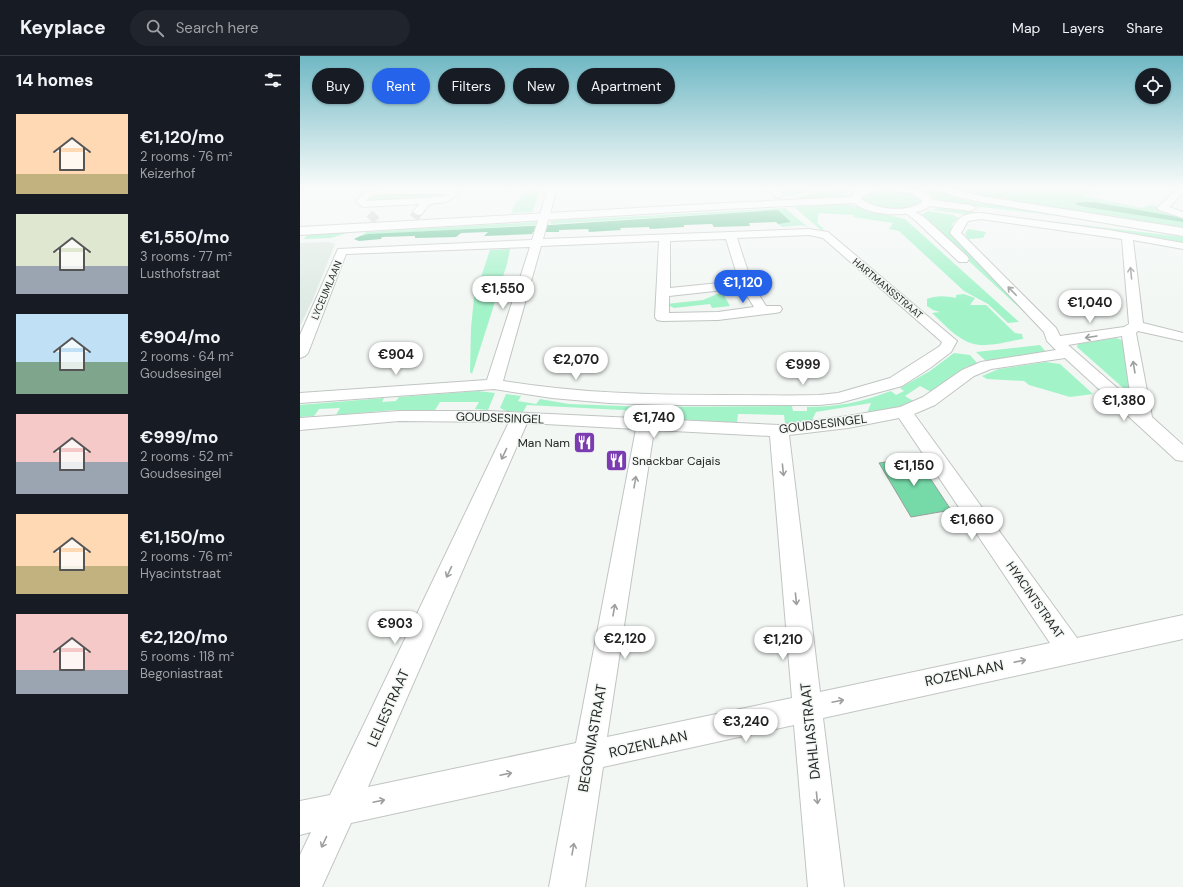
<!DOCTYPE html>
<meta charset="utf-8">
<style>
:root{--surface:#171b24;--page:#20242c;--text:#f1f3f6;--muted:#9ea1a6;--line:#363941;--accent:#2563eb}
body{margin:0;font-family:"DM Sans",sans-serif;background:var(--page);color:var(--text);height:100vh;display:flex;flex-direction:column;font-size:15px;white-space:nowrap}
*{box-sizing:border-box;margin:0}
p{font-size:13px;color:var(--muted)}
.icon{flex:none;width:22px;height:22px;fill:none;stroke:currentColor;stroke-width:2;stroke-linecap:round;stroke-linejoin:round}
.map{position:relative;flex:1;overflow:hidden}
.panel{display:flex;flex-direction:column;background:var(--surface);width:300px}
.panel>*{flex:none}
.top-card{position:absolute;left:12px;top:12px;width:380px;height:36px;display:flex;gap:8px}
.controls{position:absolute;left:835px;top:12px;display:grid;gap:8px}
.controls a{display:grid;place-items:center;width:36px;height:36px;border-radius:50%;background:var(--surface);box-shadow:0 1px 3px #0004;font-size:20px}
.price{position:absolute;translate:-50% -34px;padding:0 9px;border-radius:14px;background:#fff;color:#222;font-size:13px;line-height:26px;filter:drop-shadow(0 1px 2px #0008)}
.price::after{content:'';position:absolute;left:50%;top:24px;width:12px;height:9px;margin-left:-6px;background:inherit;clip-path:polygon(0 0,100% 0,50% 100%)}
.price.active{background:var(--accent);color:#fff}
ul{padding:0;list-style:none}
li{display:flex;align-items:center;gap:12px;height:100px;padding:0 16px}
li span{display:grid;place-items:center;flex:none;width:112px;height:80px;border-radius:0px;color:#555}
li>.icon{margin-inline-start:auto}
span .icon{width:48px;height:48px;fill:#fffc;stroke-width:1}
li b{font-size:17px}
h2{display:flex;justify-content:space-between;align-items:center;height:48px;padding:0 16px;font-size:17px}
.pill{padding:0 14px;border-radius:18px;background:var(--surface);box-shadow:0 1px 3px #0004;font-size:14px;line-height:36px}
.pill.active{background:var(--accent);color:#fff}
header{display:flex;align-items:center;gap:24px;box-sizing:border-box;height:56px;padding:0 20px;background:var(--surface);border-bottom:1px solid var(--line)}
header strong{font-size:19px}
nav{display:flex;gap:22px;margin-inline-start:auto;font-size:14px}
.search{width:280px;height:36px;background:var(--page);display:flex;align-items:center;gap:10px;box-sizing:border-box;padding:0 14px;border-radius:22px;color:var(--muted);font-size:15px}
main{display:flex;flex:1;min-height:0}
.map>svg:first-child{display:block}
</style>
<header>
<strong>Keyplace</strong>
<div class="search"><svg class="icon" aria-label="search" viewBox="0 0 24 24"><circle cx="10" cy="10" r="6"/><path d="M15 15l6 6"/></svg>Search here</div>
<nav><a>Map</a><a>Layers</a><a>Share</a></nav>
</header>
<main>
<section class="panel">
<h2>14 homes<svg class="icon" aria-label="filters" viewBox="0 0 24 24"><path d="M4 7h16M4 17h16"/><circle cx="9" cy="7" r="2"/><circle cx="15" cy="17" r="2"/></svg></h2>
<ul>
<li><span style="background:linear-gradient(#ffd9b3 75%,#c2b280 0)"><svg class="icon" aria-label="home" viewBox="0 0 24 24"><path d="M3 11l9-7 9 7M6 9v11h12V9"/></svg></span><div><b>€1,120/mo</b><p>2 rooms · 76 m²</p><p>Keizerhof</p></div></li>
<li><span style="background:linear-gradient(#dfe7d0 65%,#9aa5b1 0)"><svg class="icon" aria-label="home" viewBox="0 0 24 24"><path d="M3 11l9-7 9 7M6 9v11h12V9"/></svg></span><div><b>€1,550/mo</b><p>3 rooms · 77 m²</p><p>Lusthofstraat</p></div></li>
<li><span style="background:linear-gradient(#bfe0f5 60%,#7fa58c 0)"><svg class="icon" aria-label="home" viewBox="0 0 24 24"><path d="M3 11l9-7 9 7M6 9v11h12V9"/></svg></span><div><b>€904/mo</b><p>2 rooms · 64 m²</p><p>Goudsesingel</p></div></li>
<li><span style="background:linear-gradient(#f6c9c9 60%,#9aa5b1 0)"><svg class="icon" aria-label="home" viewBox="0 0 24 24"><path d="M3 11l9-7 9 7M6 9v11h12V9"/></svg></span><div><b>€999/mo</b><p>2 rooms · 52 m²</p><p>Goudsesingel</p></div></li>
<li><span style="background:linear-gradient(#ffd9b3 65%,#c2b280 0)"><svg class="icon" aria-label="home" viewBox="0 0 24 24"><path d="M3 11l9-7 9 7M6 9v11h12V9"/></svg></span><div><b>€1,150/mo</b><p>2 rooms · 76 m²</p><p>Hyacintstraat</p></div></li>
<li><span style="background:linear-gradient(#f6c9c9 70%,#9aa5b1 0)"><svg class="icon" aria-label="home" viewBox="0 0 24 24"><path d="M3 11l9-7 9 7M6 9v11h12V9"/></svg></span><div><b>€2,120/mo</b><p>5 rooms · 118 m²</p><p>Begoniastraat</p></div></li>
</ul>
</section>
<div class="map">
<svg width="883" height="831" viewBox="0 0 883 831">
<rect width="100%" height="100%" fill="#f2f7f4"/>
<!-- built -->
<polygon fill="#deeae3" points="29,186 35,188 13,243 0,270 0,187"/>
<!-- green -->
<g fill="#a3f3c9">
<polygon points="229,132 241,132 232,156 211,157 216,147"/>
<polygon points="479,132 550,132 521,134 491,140 487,139"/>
<polygon points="615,132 630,132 657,142 675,146 777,162 647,147 638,144 627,136"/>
<polygon points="650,132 794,132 783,140 842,152 849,149 858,150 859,153 883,160 883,174 692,143"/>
<path d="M 578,133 C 597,132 610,134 625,145 C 622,147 618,151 614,152 C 598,157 575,151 561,143 L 560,140 Z"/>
<polygon points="550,134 546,137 544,141 485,144 526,135"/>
<polygon points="145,136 149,139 140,142 65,145 68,140 74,138"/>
<polygon points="547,148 605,163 719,266 708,267 688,248 664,235 599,175 589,173 593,167 553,161 554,159 519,157 517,167 524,173 521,174 494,151"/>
<polygon points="485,152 509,172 503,169 482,171 478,168 490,166 478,154 251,168 251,165"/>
<polygon points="638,152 883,181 883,187 633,154"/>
<polygon points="628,155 653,159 659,162 653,167 650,177 727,256 724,256 621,161 622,158"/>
<polygon points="237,166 235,169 62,179 66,176"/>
<polygon points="668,173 686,176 683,182 668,183 665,178"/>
<polygon points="53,175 31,182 3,183 9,178"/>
<polygon points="210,193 207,208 172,318 170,316 171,272 174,242 190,194"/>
<polygon points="422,236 430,250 412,252 410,248 374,252 366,248 403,244"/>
<path d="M 664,238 L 675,242 L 670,249 L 686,249 L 715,277 L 722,278 L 723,283 C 710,285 694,290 680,289 C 661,288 645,269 632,257 L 640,256 L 633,254 L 627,250 L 627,243 C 636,239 647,240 656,242 L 656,239 Z"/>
<polygon points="816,282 825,285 830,338 777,291 778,288"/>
<polygon points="740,289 746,296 687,306 676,296"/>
<path d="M 654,297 L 670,299 L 678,308 L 666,311 L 631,336 L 620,330 L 605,340 L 615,346 L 596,353 L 567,357 L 571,347 L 516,356 L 511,366 L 485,368 L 484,359 L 438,358 L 437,367 L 338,362 L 340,355 L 227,349 L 223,356 L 206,355 L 200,352 L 206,338 L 221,340 L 218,345 L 236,348 L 240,343 L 269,348 L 349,351 L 492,350 L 493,355 L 507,355 L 507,351 C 538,351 562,346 591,335 L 596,339 L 604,335 L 600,332 L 630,315 Z"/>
<polygon points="746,306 760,308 793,338 770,341 729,329 724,325 687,323 682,320 699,313"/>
<polygon points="178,335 195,337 188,354 175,353 179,346 140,346 135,354 94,354 36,359 40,352 19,353 14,360 0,361 0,349 84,342 82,346 96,345 99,341"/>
</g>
<!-- water -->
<g fill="#59bf8e">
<polygon points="781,146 794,146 883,162 883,166 786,151 777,149 775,147"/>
<polygon points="478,154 491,166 478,168 476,166 449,167 450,170 414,171 412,168 384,169 384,171 350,173 349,171 320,172 321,174 289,176 288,173 259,174 259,176 233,176 232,178 184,180 188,176 161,177 156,181 115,182 115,180 82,181 81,183 59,185 54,183 60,180 68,178 250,169"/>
</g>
<!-- building -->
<polygon fill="#75daa8" stroke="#999d9b" points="616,401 651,454 611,461 579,407"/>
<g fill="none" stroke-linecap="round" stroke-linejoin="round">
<!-- street-tunnel -->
<g stroke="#c9cecb" stroke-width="10" stroke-dasharray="10 5" stroke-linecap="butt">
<polyline points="114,162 118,156"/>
<polyline points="70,164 76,158"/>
</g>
<defs>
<g id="street">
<path d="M 85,132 L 153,132 L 156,133 L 159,138 L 146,146 L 129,148 L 122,158 L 118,159 L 113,156 L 119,148 L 64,151 L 61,150 L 56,145 L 65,136 ZM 85,138 L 148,138 L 141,141 L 66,145 L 71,140 Z"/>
<path d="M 248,132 L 257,132 L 243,183 L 509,173 L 528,176 L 657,285 L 651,296 L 630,312 L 602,330 L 539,347 L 519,349 L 366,349 L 309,347 L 252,342 L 194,333 L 0,347 L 0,337 L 187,324 L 230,191 L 46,198 L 8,297 L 5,300 L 0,302 L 0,279 L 38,193 L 232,184 ZM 509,179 L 523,182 L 642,286 L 640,290 L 590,322 L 538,337 L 519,339 C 487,340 454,339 422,339 C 348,339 276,337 203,325 L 241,190 L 359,185 L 355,261 L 357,264 L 362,265 L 418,264 L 475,257 L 480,256 L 482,253 L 480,250 L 466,250 L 452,228 L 437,182 ZM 426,183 L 439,225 L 370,232 L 370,185 ZM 442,232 L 454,251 L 418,256 L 369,257 L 369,240 Z"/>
<polygon points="467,132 477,132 484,139 479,142 476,141"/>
<polygon points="878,132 883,132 883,137 869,151 883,156 883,162 859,154 857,152"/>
<polygon points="608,152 624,161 667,200 669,203 667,206 659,206 616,165 603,155"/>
<path d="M 681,157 L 809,174 L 883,187 L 883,193 L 833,184 L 843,267 L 883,277 L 883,285 L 838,275 L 836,277 L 852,361 L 883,389 L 883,405 L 876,404 L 765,302 L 691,313 L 674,320 L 635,349 L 614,358 L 777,582 L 883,559 L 883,583 L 523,662 L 544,831 L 508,831 L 494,669 L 303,711 L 285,831 L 249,831 L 270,719 L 51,767 L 22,831 L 0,831 L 0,799 L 11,776 L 0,779 L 0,745 L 30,739 L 209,366 L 99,365 L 0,374 L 0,362 L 99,355 L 189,355 L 479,369 L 548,360 L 600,351 L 623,341 L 662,314 L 681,306 L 756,294 L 747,285 L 744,276 L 650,177 C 658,161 662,157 681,157 ZM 681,163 L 822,183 L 829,268 L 824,271 L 760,280 L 756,272 L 661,177 L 668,165 ZM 822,280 L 831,344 L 768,289 ZM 599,362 L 750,587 L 520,636 L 489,379 L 548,372 ZM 227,367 L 336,373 L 276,687 L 68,731 ZM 354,374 L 470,380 L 492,642 L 307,681 Z"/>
</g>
<g id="secondary">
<path d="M 561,132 L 582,132 L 581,134 L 568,137 L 560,142 C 574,154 607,157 622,146 L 622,145 L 612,138 L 590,134 L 589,132 C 603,132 625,130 633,144 L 671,149 L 676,152 L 671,155 L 630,150 C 614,162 570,161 554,147 L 426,153 L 0,179 L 0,171 L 426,147 L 550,141 L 555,135 Z"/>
<polygon points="636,132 651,132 681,140 883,172 883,180 681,146 654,140 637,134"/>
</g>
</defs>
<!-- street casing -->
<use href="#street" stroke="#c0c5c2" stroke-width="2"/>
<!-- secondary casing -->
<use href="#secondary" stroke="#c0c5c2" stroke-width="2"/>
<!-- street -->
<use href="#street" fill="#fff" fill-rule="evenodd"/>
<!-- secondary -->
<use href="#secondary" fill="#fff" fill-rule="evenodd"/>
</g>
<!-- one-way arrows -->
<defs><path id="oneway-shaft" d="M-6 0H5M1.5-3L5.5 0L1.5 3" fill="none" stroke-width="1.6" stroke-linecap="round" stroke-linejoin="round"/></defs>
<g stroke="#9d9e9e">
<use href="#oneway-shaft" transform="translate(831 217) rotate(-96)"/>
<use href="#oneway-shaft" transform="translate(712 235) rotate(-134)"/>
<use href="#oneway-shaft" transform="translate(791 281) rotate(171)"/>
<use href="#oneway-shaft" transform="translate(834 311) rotate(-99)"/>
<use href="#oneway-shaft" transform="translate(204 398) rotate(115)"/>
<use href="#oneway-shaft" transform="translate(483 414) rotate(84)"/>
<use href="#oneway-shaft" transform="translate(335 426) rotate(-80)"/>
<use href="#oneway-shaft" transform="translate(149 516) rotate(115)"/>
<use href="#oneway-shaft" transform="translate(496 543) rotate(84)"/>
<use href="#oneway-shaft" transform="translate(314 554) rotate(-80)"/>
<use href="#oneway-shaft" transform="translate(720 605) rotate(-12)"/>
<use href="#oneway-shaft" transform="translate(538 645) rotate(-12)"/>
<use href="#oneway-shaft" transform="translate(206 718) rotate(-12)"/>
<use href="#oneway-shaft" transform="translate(517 742) rotate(84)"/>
<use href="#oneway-shaft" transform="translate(79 745) rotate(-12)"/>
<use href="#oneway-shaft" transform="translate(24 786) rotate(115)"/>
<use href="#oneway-shaft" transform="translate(273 793) rotate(-80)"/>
</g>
<!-- sky -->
<linearGradient id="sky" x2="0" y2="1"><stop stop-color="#6fb8c4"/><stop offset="0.53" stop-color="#f9fbfa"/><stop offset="1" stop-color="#f9fbfa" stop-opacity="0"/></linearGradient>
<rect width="883" height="248" fill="url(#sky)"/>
<!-- icons -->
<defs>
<symbol id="restaurant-square" viewBox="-11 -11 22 22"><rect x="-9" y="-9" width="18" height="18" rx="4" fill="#7b3cb1" stroke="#f2f7f4"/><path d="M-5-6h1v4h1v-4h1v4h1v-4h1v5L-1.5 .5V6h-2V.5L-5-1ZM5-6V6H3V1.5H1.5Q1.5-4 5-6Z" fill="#fff"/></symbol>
</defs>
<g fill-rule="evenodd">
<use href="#restaurant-square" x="272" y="374" width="25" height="25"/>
<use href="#restaurant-square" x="304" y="392" width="25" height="25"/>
</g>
<g text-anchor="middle" stroke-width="3" stroke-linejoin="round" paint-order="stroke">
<!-- far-street labels -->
<g font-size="10" fill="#262827" stroke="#f2f7f4">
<text transform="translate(588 232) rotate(40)" y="4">HARTMANSSTRAAT</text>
<text transform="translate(26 234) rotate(-67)" y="4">LYCEUMLAAN</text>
</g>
<!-- street labels -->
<g font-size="12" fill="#262827" stroke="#f2f7f4">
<text transform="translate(200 362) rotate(2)" y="4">GOUDSESINGEL</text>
<text transform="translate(523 368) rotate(-7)" y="4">GOUDSESINGEL</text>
<text transform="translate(735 544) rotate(55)" y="4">HYACINTSTRAAT</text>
</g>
<!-- poi labels -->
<g font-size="12" fill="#262827" stroke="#f2f7f4" text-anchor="end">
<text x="270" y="391">Man Nam</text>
<text x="332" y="409" text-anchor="start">Snackbar Cajais</text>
</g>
<!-- near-street labels -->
<g font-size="14" fill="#262827" stroke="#f2f7f4">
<text transform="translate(664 617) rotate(-12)" y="5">ROZENLAAN</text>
<text transform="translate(88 652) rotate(-66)" y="5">LELIESTRAAT</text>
<text transform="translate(510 675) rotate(-96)" y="5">DAHLIASTRAAT</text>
<text transform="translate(292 682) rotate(-80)" y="5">BEGONIASTRAAT</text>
<text transform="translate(348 688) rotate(-13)" y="5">ROZENLAAN</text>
</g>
</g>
</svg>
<div class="controls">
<a><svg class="icon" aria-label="locate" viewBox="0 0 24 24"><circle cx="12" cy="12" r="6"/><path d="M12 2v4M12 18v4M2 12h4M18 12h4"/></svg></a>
</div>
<b class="price active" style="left:443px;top:248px">€1,120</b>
<b class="price" style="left:203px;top:254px">€1,550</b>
<b class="price" style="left:790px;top:268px">€1,040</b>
<b class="price" style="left:96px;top:320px">€904</b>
<b class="price" style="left:276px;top:325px">€2,070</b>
<b class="price" style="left:503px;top:330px">€999</b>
<b class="price" style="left:824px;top:366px">€1,380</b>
<b class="price" style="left:354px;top:383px">€1,740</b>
<b class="price" style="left:614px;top:431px">€1,150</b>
<b class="price" style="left:672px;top:485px">€1,660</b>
<b class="price" style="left:95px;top:589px">€903</b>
<b class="price" style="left:325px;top:604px">€2,120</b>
<b class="price" style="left:483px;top:605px">€1,210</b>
<b class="price" style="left:446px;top:687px">€3,240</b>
<div class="top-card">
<a class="pill">Buy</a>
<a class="pill active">Rent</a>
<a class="pill">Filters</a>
<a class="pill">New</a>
<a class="pill">Apartment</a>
</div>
</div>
</main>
